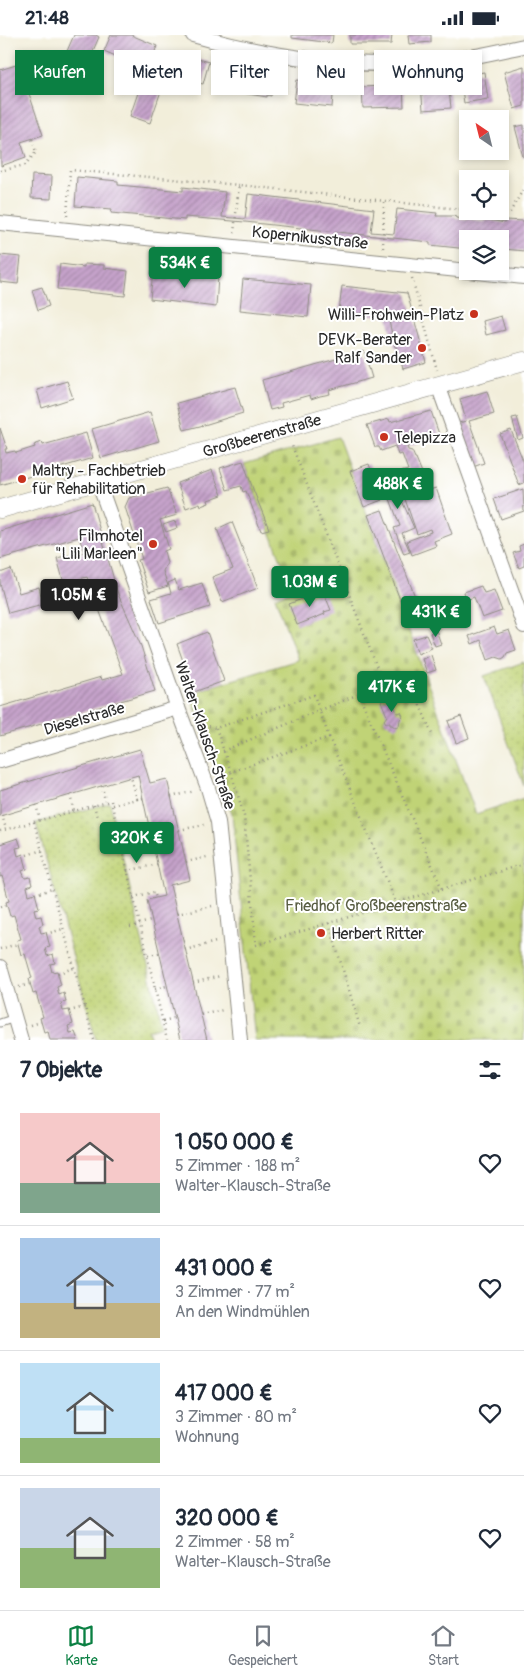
<!DOCTYPE html>
<html lang="de">
<meta charset="utf-8">
<style>
:root{--surface:#fff;--page:#f6f6f7;--text:#1f2937;--muted:#747a83;--line:#e0e1e3;--accent:#0b8043}
body{margin:0;font-family:Pangolin,sans-serif;background:var(--page);color:var(--text);height:100vh;display:flex;flex-direction:column;font-size:19px;white-space:nowrap}
*{box-sizing:border-box;margin:0}
p{font-size:16px;color:var(--muted)}
.icon{flex:none;width:28px;height:28px;fill:none;stroke:currentColor;stroke-width:2;stroke-linecap:round;stroke-linejoin:round}
.map{position:relative;height:1005px;overflow:hidden}
.side{display:flex;flex-direction:column;background:var(--surface);flex:1}
.side>*{flex:none}
.guide{position:absolute;left:15px;top:15px;width:495px;height:45px;display:flex;gap:10px}
.needle{width:32px;rotate:325deg}
.fabs{position:absolute;left:459px;top:75px;display:grid;gap:10px}
.fabs a{display:grid;place-items:center;width:50px;height:50px;border-radius:0px;background:var(--surface);box-shadow:0 2px 8px #0003;font-size:25px}
.price{position:absolute;translate:-50% -42px;padding:0 11px;border-radius:5px;background:var(--accent);color:#fff;font-size:16px;line-height:32px;filter:drop-shadow(0 1px 2px #0008)}
.price::after{content:'';position:absolute;left:50%;top:30px;width:15px;height:11px;margin-left:-8px;background:inherit;clip-path:polygon(0 0,100% 0,50% 100%)}
.price.current{background:#222;color:#fff}
ul{padding:0;list-style:none}
li{display:flex;align-items:center;gap:15px;height:125px;padding:0 20px}
li+li{border-top:1px solid var(--line)}
li span{display:grid;place-items:center;flex:none;width:140px;height:100px;border-radius:0px;color:#555}
li>.icon{margin-inline-start:auto}
span .icon{width:60px;height:60px;fill:#fffc;stroke-width:1}
li b{font-size:21px}
h2{display:flex;justify-content:space-between;align-items:center;height:60px;padding:0 20px;font-size:21px}
.tag{padding:0 18px;border-radius:0px;background:var(--surface);box-shadow:0 2px 8px #0003;font-size:18px;line-height:45px}
.tag.current{background:var(--accent);color:#fff}
.status{display:flex;justify-content:space-between;align-items:center;height:35px;padding:0 25px;background:var(--surface);direction:ltr}
.status svg{height:14px;fill:currentColor}
.tab-bar{display:flex;justify-content:space-around;align-items:center;height:70px;border-top:1px solid var(--line);background:var(--surface);font-size:14px;color:var(--muted)}
.tab-bar a{display:grid;justify-items:center;gap:2px}
.tab-bar .current{color:var(--accent)}
.map>svg:first-child{display:block}
</style>
<div class="status"><b>21:48</b><svg viewBox="0 0 49 12"><path d="M0 12V9h3v3zM5 12V6h3v6zM10 12V3h3v9zM15 12V0h3v12zM26 1h20v11H26zM47 4h2v5h-2z"/></svg></div>
<div class="map">
<svg width="524" height="1005" viewBox="0 0 524 1005">
<defs>
<pattern id="cemetery-stones" width="16" height="16" patternUnits="userSpaceOnUse" patternTransform="scale(1.25)"><rect width="16" height="16" fill="#c0d376"/><path d="M2 7V4a2 2 0 0 1 4 0v3zM10 15v-3a2 2 0 0 1 4 0v3z" fill="#a5b566"/></pattern>
<pattern id="park-dots" width="8" height="8" patternUnits="userSpaceOnUse" patternTransform="scale(1.25)"><rect width="8" height="8" fill="#c0d376"/><path d="M2 2h.1M6 6h.1" fill="none" stroke="#a5b566" stroke-width="1.8" stroke-linecap="round"/></pattern>
<pattern id="building-hatch" width="6" height="6" patternUnits="userSpaceOnUse" patternTransform="scale(1.25)"><rect width="6" height="6" fill="#c6a3cb"/><path d="M-1 1l2-2M0 6l6-6M5 7l2-2" fill="none" stroke="#a185a5"/></pattern>
</defs>
<rect width="100%" height="100%" fill="#fff"/>
<filter id="ink" filterUnits="userSpaceOnUse"><feTurbulence type="fractalNoise" baseFrequency=".02" numOctaves="2"/><feDisplacementMap in="SourceGraphic" scale="10" xChannelSelector="R" yChannelSelector="G"/><feConvolveMatrix kernelMatrix="1 2 1 2 8 2 1 2 1" color-interpolation-filters="sRGB"/></filter>
<filter id="wash" filterUnits="userSpaceOnUse"><feTurbulence type="fractalNoise" baseFrequency=".0096" numOctaves="4" result="noise"/><feDisplacementMap in="SourceGraphic" scale="20" xChannelSelector="R" yChannelSelector="G"/><feGaussianBlur stdDeviation="1.12" result="paint"/><feColorMatrix in="noise" values="0 0 0 0 0 0 0 0 0 0 0 0 0 0 0 0 0 1.4 0 .05"/><feComposite in="paint" operator="in"/></filter>
<g filter="url(#wash)">
<rect width="100%" height="100%" fill="#f2eeda"/>
<!-- cemetery -->
<path fill="url(#cemetery-stones)" stroke="#767f50" d="M 338,402 C 385,527 429,654 476,779 L 524,763 L 524,1005 L 255,1005 L 232,779 L 190,658 L 298,625 L 275,562 L 293,556 L 244,429 Z"/>
<!-- park -->
<g fill="url(#park-dots)" stroke="#767f50">
<polygon points="524,627 524,751 484,641"/>
<polygon points="110,768 162,991 148,995 151,1005 96,1005 36,788"/>
</g>
<g id="blocks">
<!-- building -->
<g fill="url(#building-hatch)">
<polygon points="74,0 96,0 99,2 83,39 67,32 70,26 64,23"/>
<polygon points="111,0 131,0 157,11 148,35 104,16"/>
<polygon points="292,0 333,0 332,8 292,3"/>
<polygon points="350,0 392,0 391,9 350,9"/>
<polygon points="408,0 431,0 431,7 409,9"/>
<polygon points="173,18 209,27 203,49 168,40"/>
<polygon points="19,29 43,100 21,107 26,122 1,131 0,35"/>
<polygon points="524,31 524,71 514,74 504,37"/>
<polygon points="234,34 271,40 269,47 273,47 271,61 267,60 267,62 230,56"/>
<polygon points="484,37 488,64 464,68 460,41"/>
<polygon points="297,45 334,49 332,72 294,68"/>
<polygon points="448,46 451,73 423,75 421,49"/>
<polygon points="141,49 161,56 150,88 130,81"/>
<polygon points="403,50 404,72 363,73 362,52"/>
<polygon points="524,90 524,122 523,122 515,92"/>
<polygon points="32,140 52,141 51,164 31,163"/>
<polygon points="77,142 118,146 118,150 183,156 183,152 225,157 222,182 245,184 248,159 374,174 371,197 394,199 397,174 437,178 436,181 453,181 456,182 456,183 484,186 489,185 505,188 505,185 524,186 524,216 504,214 503,217 500,217 500,204 468,204 468,214 430,210 430,207 245,187 185,182 185,185 111,178 112,174 75,171"/>
<polygon points="0,220 21,222 18,249 0,247"/>
<polygon points="60,229 84,232 84,229 104,230 104,233 128,236 125,261 57,254"/>
<polygon points="153,236 218,242 216,272 150,264"/>
<polygon points="243,244 311,250 308,282 240,275"/>
<polygon points="342,251 407,258 426,327 403,334 397,312 395,312 388,282 339,276"/>
<polygon points="42,252 49,271 38,275 32,255"/>
<polygon points="501,281 505,295 486,300 483,286"/>
<polygon points="364,316 372,343 329,355 330,359 320,361 311,364 310,360 281,368 282,372 270,375 262,345"/>
<polygon points="67,346 73,363 42,373 37,355"/>
<polygon points="235,352 243,378 204,390 184,395 177,368"/>
<polygon points="487,356 494,379 469,386 484,428 470,433 455,389 466,386 460,364"/>
<polygon points="431,376 440,402 407,411 408,415 412,416 415,423 416,423 429,455 436,453 452,499 434,506 436,511 412,520 407,506 431,497 430,494 417,499 396,438 408,435 402,419 398,420 395,411 381,416 379,412 375,412 367,390 389,384 390,387"/>
<polygon points="150,377 159,406 101,423 92,394"/>
<polygon points="517,382 523,403 518,405 512,383"/>
<polygon points="0,393 7,414 5,414 6,418 15,416 16,418 35,412 34,410 42,407 43,410 86,398 93,423 0,450"/>
<polygon points="511,395 524,428 524,448 519,450 500,399"/>
<polygon points="243,426 253,454 269,494 261,496 246,456 243,457 241,451 227,455 220,433"/>
<polygon points="369,429 371,435 373,434 376,440 374,441 378,454 381,453 382,465 364,472 350,436"/>
<polygon points="212,435 222,460 208,465 209,468 201,471 200,468 186,473 177,448"/>
<polygon points="394,437 399,451 396,452 414,493 402,498 410,517 404,519 394,493 400,491 382,442"/>
<polygon points="167,453 177,480 160,485 169,514 164,516 167,528 163,536 168,551 149,557 138,525 142,524 125,472 129,463"/>
<polygon points="523,454 524,476 501,484 494,464"/>
<polygon points="92,468 118,559 141,611 155,656 0,701 0,672 101,642 102,645 123,639 87,542 76,545 77,549 65,552 57,523 69,520 69,522 84,517 79,502 0,524 0,496"/>
<polygon points="382,475 422,580 408,586 368,480"/>
<polygon points="175,486 177,493 166,497 163,490"/>
<polygon points="232,487 258,553 222,567 212,542 233,534 217,494"/>
<polygon points="524,509 524,531 519,533 513,518 520,516 519,511"/>
<polygon points="11,534 19,558 39,552 43,569 8,578 0,548 0,538"/>
<polygon points="175,545 179,555 202,548 210,572 159,588 151,564 171,558 168,548"/>
<polygon points="481,551 484,558 494,555 502,576 482,583 474,562 467,565 464,557"/>
<polygon points="318,558 319,560 324,558 331,575 324,577 325,579 297,590 289,569"/>
<polygon points="494,592 497,599 509,595 516,615 507,618 505,622 502,624 496,622 488,625 481,605 472,609 469,601"/>
<polygon points="436,595 441,609 435,611 430,598"/>
<polygon points="207,597 224,646 194,657 177,609"/>
<polygon points="426,600 432,613 418,619 413,604"/>
<polygon points="431,620 436,635 427,638 422,624"/>
<polygon points="391,662 397,678 401,677 403,681 400,684 399,691 396,693 392,690 390,690 390,688 386,688 384,685 387,681 381,666"/>
<polygon points="461,681 469,703 456,708 448,686"/>
<polygon points="140,714 150,748 167,744 190,845 170,850 207,1005 180,1005 147,865 164,861 138,740 0,781 0,755"/>
<polygon points="18,803 21,812 16,813 18,821 23,819 27,834 22,836 25,843 30,842 32,850 27,852 29,860 35,858 39,873 34,874 36,882 41,881 43,889 39,891 41,898 46,897 50,912 45,913 47,921 53,919 55,928 50,929 52,937 57,936 61,950 57,952 59,960 64,958 66,967 61,968 63,976 69,975 73,989 68,991 70,998 75,997 78,1005 50,1005 48,996 44,997 40,983 43,982 36,958 33,959 29,944 32,943 25,919 21,920 17,905 21,904 14,880 10,881 6,867 9,866 2,841 0,842 0,809"/>
</g>
</g>
</g>
<g filter="url(#ink)">
<use href="#blocks" fill-opacity="0" stroke="#8e8c82" stroke-width="1"/>
<g fill="none" stroke-linecap="round" stroke-linejoin="round">
<defs>
<polyline id="service" points="0,988 15,983"/>
<g id="minor">
<path d="M 193,0 C 281,25 374,37 464,23 C 484,20 504,15 524,11"/>
<polyline points="0,188 468,236"/>
<polyline points="468,236 524,242"/>
<polyline points="438,350 524,591"/>
<polyline points="98,446 178,673 208,753 218,787 240,1005"/>
<polyline points="0,726 178,673"/>
<polyline points="0,932 21,1005"/>
</g>
<g id="tertiary">
<path id="s1" d="M 0,474 L 524,326"/>
</g>
</defs>
<!-- service casing -->
<use href="#service" stroke="#8e8c82" stroke-width="9"/>
<!-- minor casing -->
<use href="#minor" stroke="#8e8c82" stroke-width="16"/>
<!-- tertiary casing -->
<use href="#tertiary" stroke="#8e8c82" stroke-width="19"/>
<!-- path -->
<g stroke="#8e8c82" stroke-width="2.5" stroke-dasharray="1 4" stroke-linecap="butt">
<polyline points="0,136 25,130 36,117 32,104"/>
<polyline points="481,176 509,179 524,153"/>
<polyline points="67,181 70,135 239,150"/>
<polyline points="234,198 239,150 468,175"/>
<polyline points="383,213 384,167"/>
<polyline points="412,243 437,335"/>
<path d="M 383,648 C 388,646 393,643 399,645 C 414,648 426,686 432,699"/>
<polyline points="199,689 216,693 314,660 329,702 231,737 244,781 256,910 442,854 359,659 383,648 291,408"/>
<polyline points="216,693 231,737"/>
<polyline points="329,702 396,868"/>
<polyline points="223,716 359,659"/>
<polyline points="102,751 105,766"/>
<polyline points="70,760 74,776"/>
<polyline points="171,762 195,756"/>
<polyline points="137,764 143,763"/>
<polyline points="36,770 40,785"/>
<polyline points="94,770 97,782"/>
<polyline points="112,770 137,764 131,742"/>
<polyline points="2,780 6,794"/>
<polyline points="34,787 94,1005"/>
<polyline points="179,795 204,790"/>
<polyline points="0,796 111,766 167,1005"/>
<polyline points="120,804 151,796"/>
<polyline points="27,820 42,815"/>
<polyline points="186,827 207,822"/>
<polyline points="127,836 158,829"/>
<polyline points="442,854 524,829"/>
<polyline points="35,859 52,854"/>
<polyline points="133,862 154,857 156,863"/>
<polyline points="0,872 7,870"/>
<polyline points="177,879 212,871"/>
<polyline points="329,888 360,992"/>
<polyline points="139,889 151,886"/>
<polyline points="130,892 140,890"/>
<polyline points="46,899 63,894"/>
<polyline points="0,914 18,909"/>
<polyline points="185,915 216,907"/>
<polyline points="148,920 159,918"/>
<polyline points="58,938 74,933"/>
<polyline points="193,948 220,941"/>
<polyline points="19,952 30,949"/>
<polyline points="155,954 167,951"/>
<polyline points="69,976 85,972"/>
<polyline points="201,980 223,975"/>
<polyline points="163,986 175,983"/>
<polyline points="31,990 41,987"/>
</g>
<!-- service -->
<use href="#service" stroke="#fff" stroke-width="7"/>
<!-- minor -->
<use href="#minor" stroke="#fff" stroke-width="14"/>
<!-- tertiary -->
<use href="#tertiary" stroke="#fff" stroke-width="18"/>
</g>
<!-- trees -->
<circle fill="#9d9e86" cx="70" cy="438" r="5.5"/>
</g>
<!-- markers -->
<g fill="#c8321e" stroke="#fff" stroke-width="2">
<circle cx="474" cy="279" r="5"/>
<circle cx="422" cy="313" r="5"/>
<circle cx="384" cy="402" r="5"/>
<circle cx="22" cy="444" r="5"/>
<circle cx="153" cy="509" r="5"/>
<circle cx="321" cy="898" r="5"/>
</g>
<g text-anchor="middle" stroke-width="4" stroke-linejoin="round" paint-order="stroke">
<!-- street labels -->
<g font-size="16" fill="#2b2b2b" stroke="#fff">
<text transform="translate(310 202) rotate(6)" y="6">Kopernikusstraße</text>
<text dy="6" stroke="none"><textPath href="#s1" startOffset="272">Großbeerenstraße</textPath></text>
<text transform="translate(84 683) rotate(-16)" y="6">Dieselstraße</text>
<text transform="translate(206 700) rotate(71)" y="6">Walter-Klausch-Straße</text>
</g>
<!-- poi labels -->
<g font-size="16" fill="#2b2b2b" stroke="#fff" text-anchor="end">
<text x="464" y="285">Willi-Frohwein-Platz</text>
<text x="412" y="310">DEVK-Berater<tspan x="412" dy="18">Ralf Sander</tspan></text>
<text x="394" y="408" text-anchor="start">Telepizza</text>
<text x="32" y="441" text-anchor="start">Maltry - Fachbetrieb<tspan x="32" dy="18">für Rehabilitation</tspan></text>
<text x="143" y="506">Filmhotel<tspan x="143" dy="18">"Lili Marleen"</tspan></text>
<text x="331" y="904" text-anchor="start">Herbert Ritter</text>
</g>
<!-- park labels -->
<g font-size="16" fill="#585d42" stroke="#fff">
<text x="376" y="876">Friedhof Großbeerenstraße</text>
</g>
</g>
</svg>
<div class="fabs">
<a><svg class="needle" viewBox="-14 -14 28 28"><path d="M0-13l5 13h-10z" fill="#e53935"/><path d="M0 13l5-13h-10z" fill="#747a83"/></svg></a>
<a><svg class="icon" aria-label="locate" viewBox="0 0 24 24"><circle cx="12" cy="12" r="6"/><path d="M12 2v4M12 18v4M2 12h4M18 12h4"/></svg></a>
<a><svg class="icon" aria-label="layers" viewBox="0 0 24 24"><path d="M12 4l9 5-9 5-9-5zM3 14l9 5 9-5"/></svg></a>
</div>
<b class="price" style="left:185px;top:254px">534K €</b>
<b class="price" style="left:398px;top:475px">488K €</b>
<b class="price" style="left:310px;top:573px">1.03M €</b>
<b class="price current" style="left:79px;top:586px">1.05M €</b>
<b class="price" style="left:436px;top:603px">431K €</b>
<b class="price" style="left:392px;top:678px">417K €</b>
<b class="price" style="left:137px;top:829px">320K €</b>
<div class="guide">
<a class="tag current">Kaufen</a>
<a class="tag">Mieten</a>
<a class="tag">Filter</a>
<a class="tag">Neu</a>
<a class="tag">Wohnung</a>
</div>
</div>
<section class="side">
<h2>7 Objekte<svg class="icon" aria-label="filters" viewBox="0 0 24 24"><path d="M4 7h16M4 17h16"/><circle cx="9" cy="7" r="2"/><circle cx="15" cy="17" r="2"/></svg></h2>
<ul>
<li><span style="background:linear-gradient(#f6c9c9 70%,#7fa58c 0)"><svg class="icon" aria-label="home" viewBox="0 0 24 24"><path d="M3 11l9-7 9 7M6 9v11h12V9"/></svg></span><div><b>1 050 000 €</b><p>5 Zimmer · 188 m²</p><p>Walter-Klausch-Straße</p></div><svg class="icon" aria-label="heart" viewBox="0 0 24 24"><path d="M12 20l-8-8c-3-5 5-10 8-4 3-6 11-1 8 4z"/></svg></li>
<li><span style="background:linear-gradient(#a9c7e8 65%,#c2b280 0)"><svg class="icon" aria-label="home" viewBox="0 0 24 24"><path d="M3 11l9-7 9 7M6 9v11h12V9"/></svg></span><div><b>431 000 €</b><p>3 Zimmer · 77 m²</p><p>An den Windmühlen</p></div><svg class="icon" aria-label="heart" viewBox="0 0 24 24"><path d="M12 20l-8-8c-3-5 5-10 8-4 3-6 11-1 8 4z"/></svg></li>
<li><span style="background:linear-gradient(#bfe0f5 75%,#8fb573 0)"><svg class="icon" aria-label="home" viewBox="0 0 24 24"><path d="M3 11l9-7 9 7M6 9v11h12V9"/></svg></span><div><b>417 000 €</b><p>3 Zimmer · 80 m²</p><p>Wohnung</p></div><svg class="icon" aria-label="heart" viewBox="0 0 24 24"><path d="M12 20l-8-8c-3-5 5-10 8-4 3-6 11-1 8 4z"/></svg></li>
<li><span style="background:linear-gradient(#c9d6e8 60%,#8fb573 0)"><svg class="icon" aria-label="home" viewBox="0 0 24 24"><path d="M3 11l9-7 9 7M6 9v11h12V9"/></svg></span><div><b>320 000 €</b><p>2 Zimmer · 58 m²</p><p>Walter-Klausch-Straße</p></div><svg class="icon" aria-label="heart" viewBox="0 0 24 24"><path d="M12 20l-8-8c-3-5 5-10 8-4 3-6 11-1 8 4z"/></svg></li>
</ul>
</section>
<nav class="tab-bar">
<a class="current"><svg class="icon" aria-label="map" viewBox="0 0 24 24"><path d="M3 6l6-2 6 2 6-2v14l-6 2-6-2-6 2zM9 4v14M15 6v14"/></svg>Karte</a>
<a><svg class="icon" aria-label="saved" viewBox="0 0 24 24"><path d="M7 4h10v16l-5-4-5 4z"/></svg>Gespeichert</a>
<a><svg class="icon" aria-label="home" viewBox="0 0 24 24"><path d="M3 11l9-7 9 7M6 9v11h12V9"/></svg>Start</a>
</nav>
